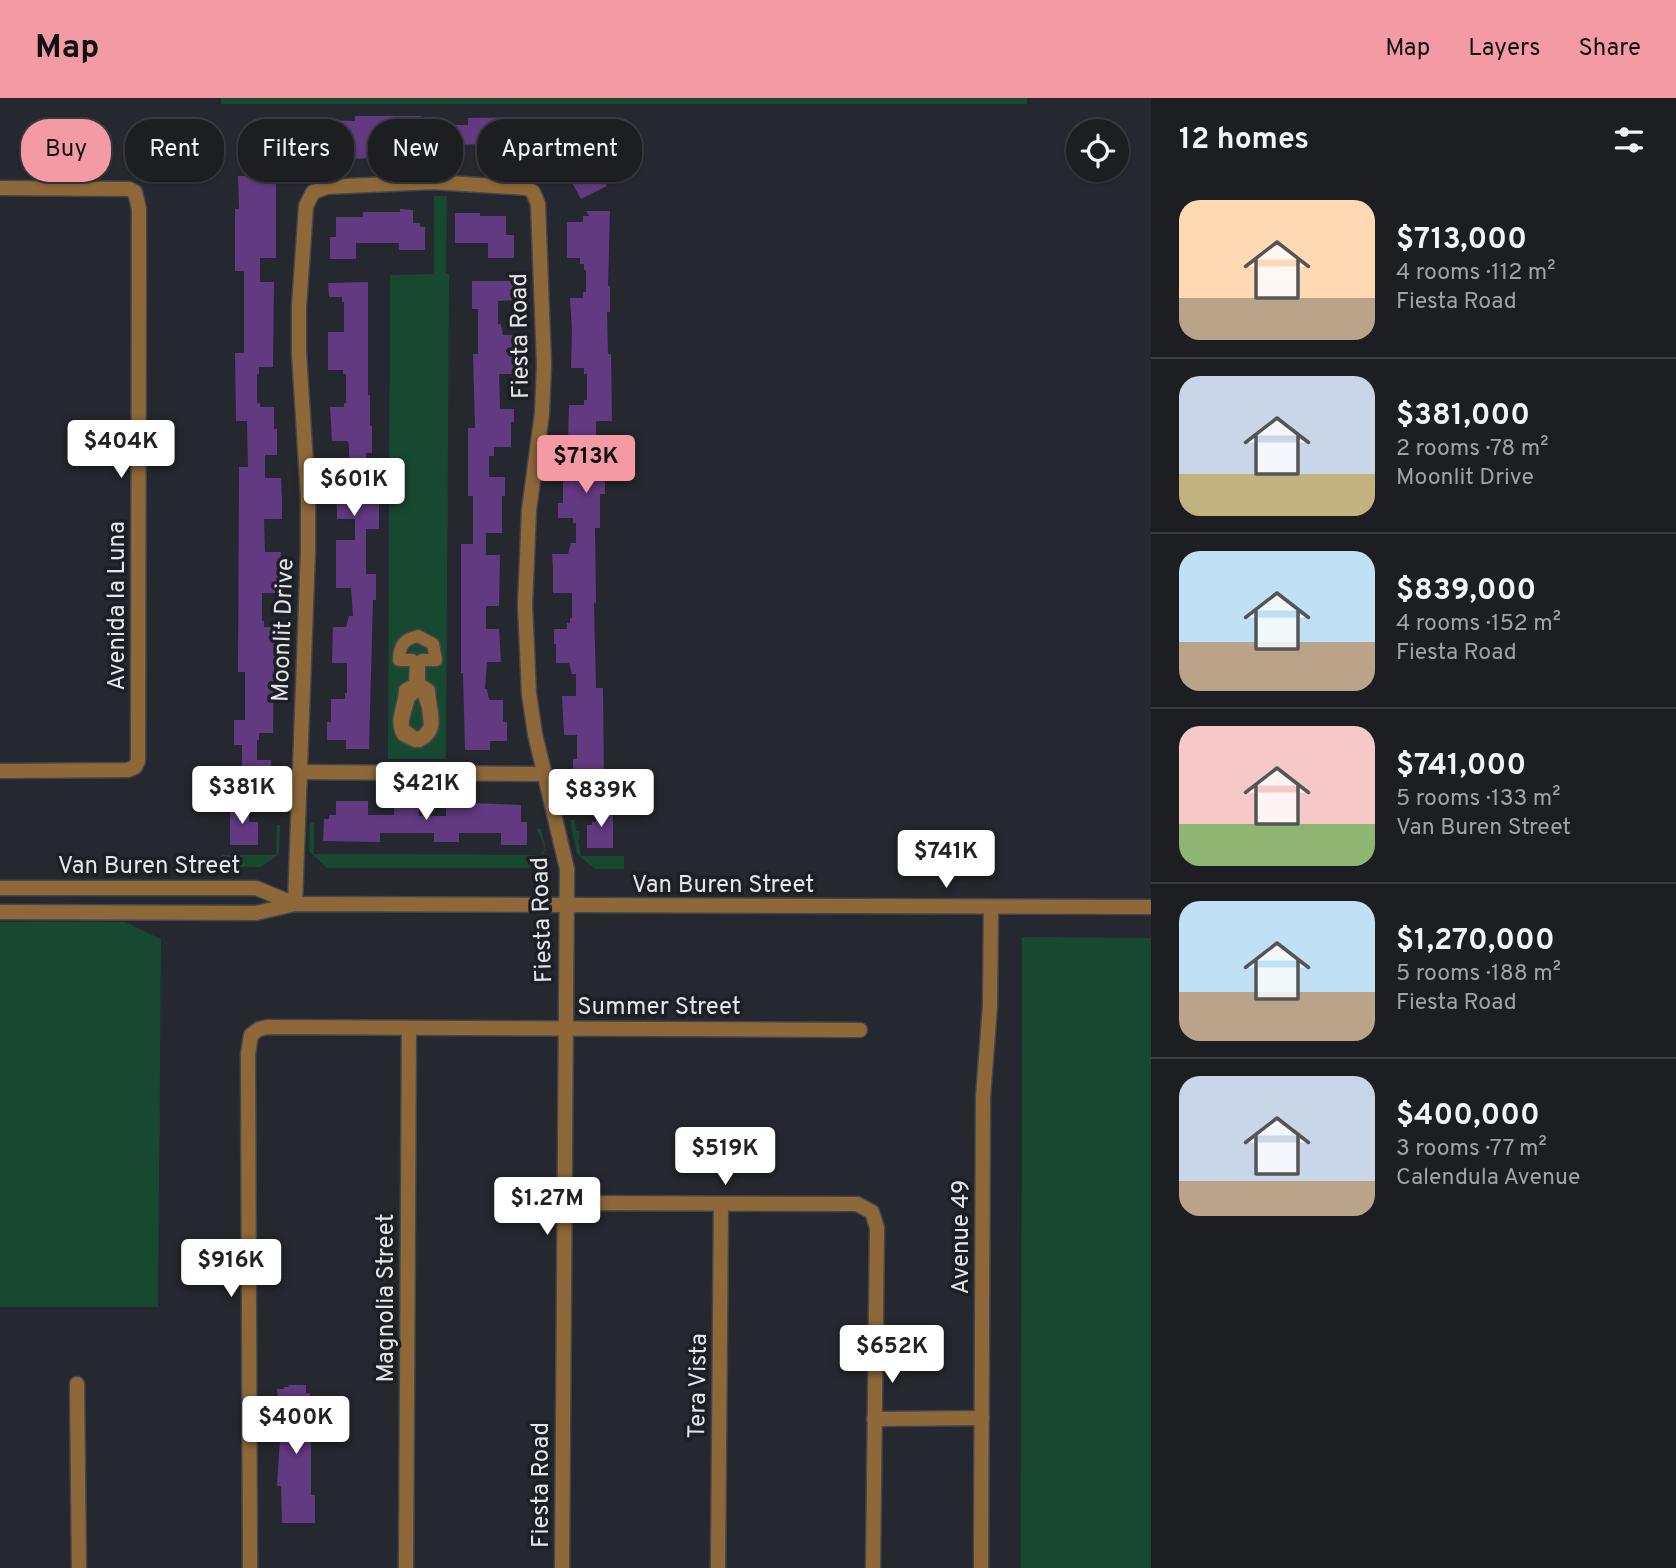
<!DOCTYPE html>
<meta charset="utf-8">
<style>
:root{--surface:#1c1e22;--page:#292b2f;--text:#f1f3f6;--muted:#a0a2a5;--line:#3a3c40;--accent:#f49aa4}
body{margin:0;font-family:Overpass,sans-serif;background:var(--page);color:var(--text);height:100vh;display:flex;flex-direction:column;font-size:26px;white-space:nowrap}
*{box-sizing:border-box;margin:0}
p{font-size:23px;color:var(--muted)}
.icon{flex:none;width:38px;height:38px;fill:none;stroke:currentColor;stroke-width:2;stroke-linecap:round;stroke-linejoin:round}
.map{position:relative;flex:1;overflow:hidden}
.panel{display:flex;flex-direction:column;background:var(--surface);width:525px}
.panel>*{flex:none}
.hud{position:absolute;left:21px;top:21px;width:665px;height:63px;display:flex;gap:14px}
.fabs{position:absolute;left:1066px;top:21px;display:grid;gap:14px}
.fabs a{display:grid;place-items:center;width:63px;height:63px;border-radius:50%;background:var(--surface);box-shadow:0 2px 5px #0004,0 0 0 2px var(--line);font-size:35px}
.price{position:absolute;translate:-50% -60px;padding:0 16px;border-radius:7px;background:#fff;color:#222;font-size:23px;line-height:46px;filter:drop-shadow(0 2px 4px #0008)}
.price::after{content:'';position:absolute;left:50%;top:42px;width:21px;height:16px;margin-left:-10px;background:inherit;clip-path:polygon(0 0,100% 0,50% 100%)}
.price.selected{background:var(--accent);color:#111}
ul{padding:0;list-style:none}
li{display:flex;align-items:center;gap:21px;height:175px;padding:0 28px}
li+li{border-top:2px solid var(--line)}
li span{display:grid;place-items:center;flex:none;width:196px;height:140px;border-radius:21px;color:#555}
li>.icon{margin-inline-start:auto}
span .icon{width:84px;height:84px;fill:#fffc;stroke-width:1}
li b{font-size:30px}
h2{display:flex;justify-content:space-between;align-items:center;height:84px;padding:0 28px;font-size:30px}
.pill{padding:0 24px;border-radius:28px;background:var(--surface);box-shadow:0 2px 5px #0004,0 0 0 2px var(--line);font-size:24px;line-height:63px}
.pill.selected{background:var(--accent);color:#111}
header{display:flex;align-items:center;gap:42px;box-sizing:border-box;height:98px;padding:0 35px;background:var(--accent);color:#111}
header strong{font-size:33px}
nav{display:flex;gap:38px;margin-inline-start:auto;font-size:24px}
main{display:flex;flex:1;min-height:0}
.map>svg:first-child{display:block}
</style>
<header>
<strong>Map</strong>
<nav><a>Map</a><a>Layers</a><a>Share</a></nav>
</header>
<main>
<div class="map">
<svg width="1151" height="1470" viewBox="0 0 1151 1470">
<rect width="100%" height="100%" fill="#25282e"/>
<!-- green -->
<g fill="#174931">
<rect x="221" y="0" width="806" height="6"/>
<polygon points="434,98 447,98 446,176 449,176 446,661 388,661 390,177 434,176"/>
<polygon points="570,722 575,722 576,733 579,733 580,741 578,742 581,758 624,758 624,771 595,771 577,756"/>
<polygon points="310,725 314,725 314,756 540,757 545,751 537,731 541,731 546,752 529,770 327,770 309,753"/>
<polygon points="277,727 280,727 279,756 261,769 222,769 222,757 276,757"/>
<polygon points="0,824 125,824 161,841 158,1209 0,1209"/>
<polygon points="1022,839 1151,840 1151,1470 1021,1470"/>
</g>
<!-- building -->
<g fill="#623a81">
<polygon points="355,18 421,18 421,27 468,27 468,20 526,19 526,43 518,43 518,61 480,60 480,46 457,47 457,58 407,58 407,45 372,42 372,60 328,62 328,54 322,56 323,22 355,23"/>
<polygon points="294,23 313,61 296,69 288,54 280,58 269,35"/>
<polygon points="560,30 579,46 563,66 554,59 546,69 535,61"/>
<polygon points="596,66 607,88 581,101 569,79"/>
<polygon points="238,78 261,78 261,84 276,84 276,160 260,160 260,184 274,184 273,269 259,269 259,276 257,276 257,305 260,305 260,309 274,309 274,331 277,331 277,357 265,357 265,380 281,380 282,402 282,421 264,421 265,454 281,454 280,495 262,495 262,523 264,523 264,529 278,529 276,568 274,568 273,635 259,635 259,642 257,642 257,662 271,662 271,687 242,687 242,647 234,647 234,622 245,622 245,574 238,574 239,369 248,369 247,323 236,323 235,255 244,255 244,173 235,173 235,111 239,111"/>
<polygon points="400,111 413,112 413,125 420,125 420,129 425,129 425,152 399,152 399,145 356,145 356,161 330,161 330,139 336,139 336,119 363,119 363,114 400,114"/>
<polygon points="586,113 610,113 608,188 610,188 610,214 607,214 608,256 611,256 612,323 596,323 596,370 605,370 605,396 600,396 600,430 595,430 596,505 594,505 596,590 603,590 604,686 573,686 573,661 577,661 577,637 564,637 562,598 576,598 576,576 572,576 569,565 556,565 556,546 554,546 554,531 567,531 567,525 570,525 570,520 572,520 572,495 553,495 553,471 552,456 568,456 571,445 576,445 576,425 573,425 573,420 558,420 558,405 563,405 563,381 567,381 569,307 584,307 584,302 587,302 587,276 584,276 584,270 571,270 572,232 570,200 583,200 583,194 586,194 586,172 584,172 584,166 580,166 580,160 567,160 567,124 583,124 583,118 589,118"/>
<polygon points="455,115 480,115 480,118 506,118 506,137 514,137 514,160 488,160 488,145 455,145"/>
<polygon points="472,183 515,183 515,202 498,203 498,226 501,226 503,237 517,237 516,276 499,276 500,311 514,311 514,324 511,324 511,349 494,349 494,358 489,358 489,379 505,379 505,398 502,398 502,435 486,435 486,457 500,457 499,508 486,508 486,531 499,531 501,564 487,564 485,591 487,591 489,602 503,602 503,624 507,624 507,643 490,643 490,652 465,652 463,575 461,575 461,446 473,446 473,398 468,398 468,330 475,330 473,256 478,256 478,211 472,211"/>
<polygon points="368,184 368,297 370,297 370,328 372,328 372,355 366,355 366,404 379,404 379,431 366,431 366,476 376,476 376,502 373,502 369,651 346,651 346,642 327,642 327,624 331,624 331,601 345,601 345,595 347,595 347,565 332,565 333,529 346,529 349,518 353,518 351,490 336,490 336,442 355,442 355,421 337,421 336,369 349,369 349,346 347,343 332,343 330,309 344,309 344,305 346,305 346,276 343,276 343,272 328,272 328,234 344,234 344,204 342,204 342,199 329,199 328,185"/>
<polygon points="336,703 368,703 368,717 394,717 394,704 419,704 419,718 446,718 446,704 521,707 521,724 527,724 527,747 501,747 501,735 459,735 459,744 434,744 434,735 380,735 380,744 323,743 324,721 329,721 329,717 336,717"/>
<polygon points="230,705 249,705 249,724 258,724 258,747 230,747"/>
<polygon points="596,708 613,708 613,750 587,750 587,727 592,727 592,724 596,724"/>
<polygon points="288,1287 306,1287 306,1295 310,1295 308,1331 316,1331 316,1344 311,1344 311,1397 315,1397 315,1425 282,1425 281,1388 277,1388 280,1341 277,1291 284,1291 284,1289 289,1289"/>
</g>
<g fill="none" stroke-linecap="round" stroke-linejoin="round">
<defs>
<path id="pedestrian" d="M 418,538 L 433,546 L 436,562 L 422,562 L 419,565 L 419,586 L 429,592 C 429,611 442,633 419,643 L 419,639 L 423,638 L 430,629 L 428,609 L 423,594 L 417,593 L 409,599 C 407,610 401,620 403,631 L 414,639 L 415,643 L 403,637 C 394,623 405,607 405,592 L 415,586 L 416,565 L 412,562 L 399,562 C 399,548 404,541 418,538 Z"/>
<g id="minor">
<polyline points="0,90 129,91 135,94 139,111 138,663 135,669 128,672 0,673"/>
<polyline points="299,674 544,676"/>
<polyline points="295,806 308,452 308,398 299,255 299,209 306,108 313,94 327,89 432,84 527,90 533,94 538,106 544,267 542,315 529,412 525,507 529,596 535,636 567,771 562,1470"/>
<polyline points="565,1105 857,1106 872,1114 877,1130 873,1470"/>
<polyline points="77,1286 79,1470"/>
<polyline points="874,1321 982,1320"/>
<polyline points="250,1470 248,956 251,937 259,931 267,929 860,932"/>
<polyline points="406,1470 409,930"/>
<polyline points="718,1470 721,1107"/>
</g>
<g id="tertiary">
<polyline points="0,790 256,790 295,806"/>
<polyline points="0,814 256,815 295,806 1151,809"/>
<polyline points="981,1470 983,999 990,908 991,809"/>
</g>
</defs>
<!-- pedestrian casing -->
<use href="#pedestrian" stroke="#43464c" stroke-width="15"/>
<!-- minor casing -->
<use href="#minor" stroke="#43464c" stroke-width="17"/>
<!-- tertiary casing -->
<use href="#tertiary" stroke="#43464c" stroke-width="17"/>
<!-- pedestrian -->
<use href="#pedestrian" stroke="#8f6839" stroke-width="12"/>
<!-- minor -->
<use href="#minor" stroke="#8f6839" stroke-width="14"/>
<!-- tertiary -->
<use href="#tertiary" stroke="#8f6839" stroke-width="14"/>
</g>
<g text-anchor="middle" stroke-width="7" stroke-linejoin="round" paint-order="stroke">
<!-- street labels -->
<g font-size="24" fill="#e3e5e9" stroke="#1c1f24">
<text transform="translate(519 238) rotate(-91)" y="8">Fiesta Road</text>
<text transform="translate(116 508) rotate(-90)" y="8">Avenida la Luna</text>
<text transform="translate(282 532) rotate(-88)" y="8">Moonlit Drive</text>
<text x="149" y="775">Van Buren Street</text>
<text x="723" y="794">Van Buren Street</text>
<text transform="translate(541 822) rotate(-92)" y="8">Fiesta Road</text>
<text x="659" y="916">Summer Street</text>
<text transform="translate(960 1139) rotate(-90)" y="8">Avenue 49</text>
<text transform="translate(385 1200) rotate(-90)" y="8">Magnolia Street</text>
<text transform="translate(697 1288) rotate(-89)" y="8">Tera Vista</text>
<text transform="translate(540 1387) rotate(-90)" y="8">Fiesta Road</text>
</g>
</g>
</svg>
<div class="fabs">
<a><svg class="icon" aria-label="locate" viewBox="0 0 24 24"><circle cx="12" cy="12" r="6"/><path d="M12 2v4M12 18v4M2 12h4M18 12h4"/></svg></a>
</div>
<b class="price" style="left:121px;top:382px">$404K</b>
<b class="price selected" style="left:586px;top:397px">$713K</b>
<b class="price" style="left:354px;top:420px">$601K</b>
<b class="price" style="left:426px;top:724px">$421K</b>
<b class="price" style="left:242px;top:728px">$381K</b>
<b class="price" style="left:601px;top:731px">$839K</b>
<b class="price" style="left:946px;top:792px">$741K</b>
<b class="price" style="left:725px;top:1089px">$519K</b>
<b class="price" style="left:547px;top:1139px">$1.27M</b>
<b class="price" style="left:231px;top:1201px">$916K</b>
<b class="price" style="left:892px;top:1287px">$652K</b>
<b class="price" style="left:296px;top:1358px">$400K</b>
<div class="hud">
<a class="pill selected">Buy</a>
<a class="pill">Rent</a>
<a class="pill">Filters</a>
<a class="pill">New</a>
<a class="pill">Apartment</a>
</div>
</div>
<section class="panel">
<h2>12 homes<svg class="icon" aria-label="filters" viewBox="0 0 24 24"><path d="M4 7h16M4 17h16"/><circle cx="9" cy="7" r="2"/><circle cx="15" cy="17" r="2"/></svg></h2>
<ul>
<li><span style="background:linear-gradient(#ffd9b3 70%,#b9a48a 0)"><svg class="icon" aria-label="home" viewBox="0 0 24 24"><path d="M3 11l9-7 9 7M6 9v11h12V9"/></svg></span><div><b>$713,000</b><p>4 rooms · 112 m²</p><p>Fiesta Road</p></div></li>
<li><span style="background:linear-gradient(#c9d6e8 70%,#c2b280 0)"><svg class="icon" aria-label="home" viewBox="0 0 24 24"><path d="M3 11l9-7 9 7M6 9v11h12V9"/></svg></span><div><b>$381,000</b><p>2 rooms · 78 m²</p><p>Moonlit Drive</p></div></li>
<li><span style="background:linear-gradient(#bfe0f5 65%,#b9a48a 0)"><svg class="icon" aria-label="home" viewBox="0 0 24 24"><path d="M3 11l9-7 9 7M6 9v11h12V9"/></svg></span><div><b>$839,000</b><p>4 rooms · 152 m²</p><p>Fiesta Road</p></div></li>
<li><span style="background:linear-gradient(#f6c9c9 70%,#8fb573 0)"><svg class="icon" aria-label="home" viewBox="0 0 24 24"><path d="M3 11l9-7 9 7M6 9v11h12V9"/></svg></span><div><b>$741,000</b><p>5 rooms · 133 m²</p><p>Van Buren Street</p></div></li>
<li><span style="background:linear-gradient(#bfe0f5 65%,#b9a48a 0)"><svg class="icon" aria-label="home" viewBox="0 0 24 24"><path d="M3 11l9-7 9 7M6 9v11h12V9"/></svg></span><div><b>$1,270,000</b><p>5 rooms · 188 m²</p><p>Fiesta Road</p></div></li>
<li><span style="background:linear-gradient(#c9d6e8 75%,#b9a48a 0)"><svg class="icon" aria-label="home" viewBox="0 0 24 24"><path d="M3 11l9-7 9 7M6 9v11h12V9"/></svg></span><div><b>$400,000</b><p>3 rooms · 77 m²</p><p>Calendula Avenue</p></div></li>
</ul>
</section>
</main>
